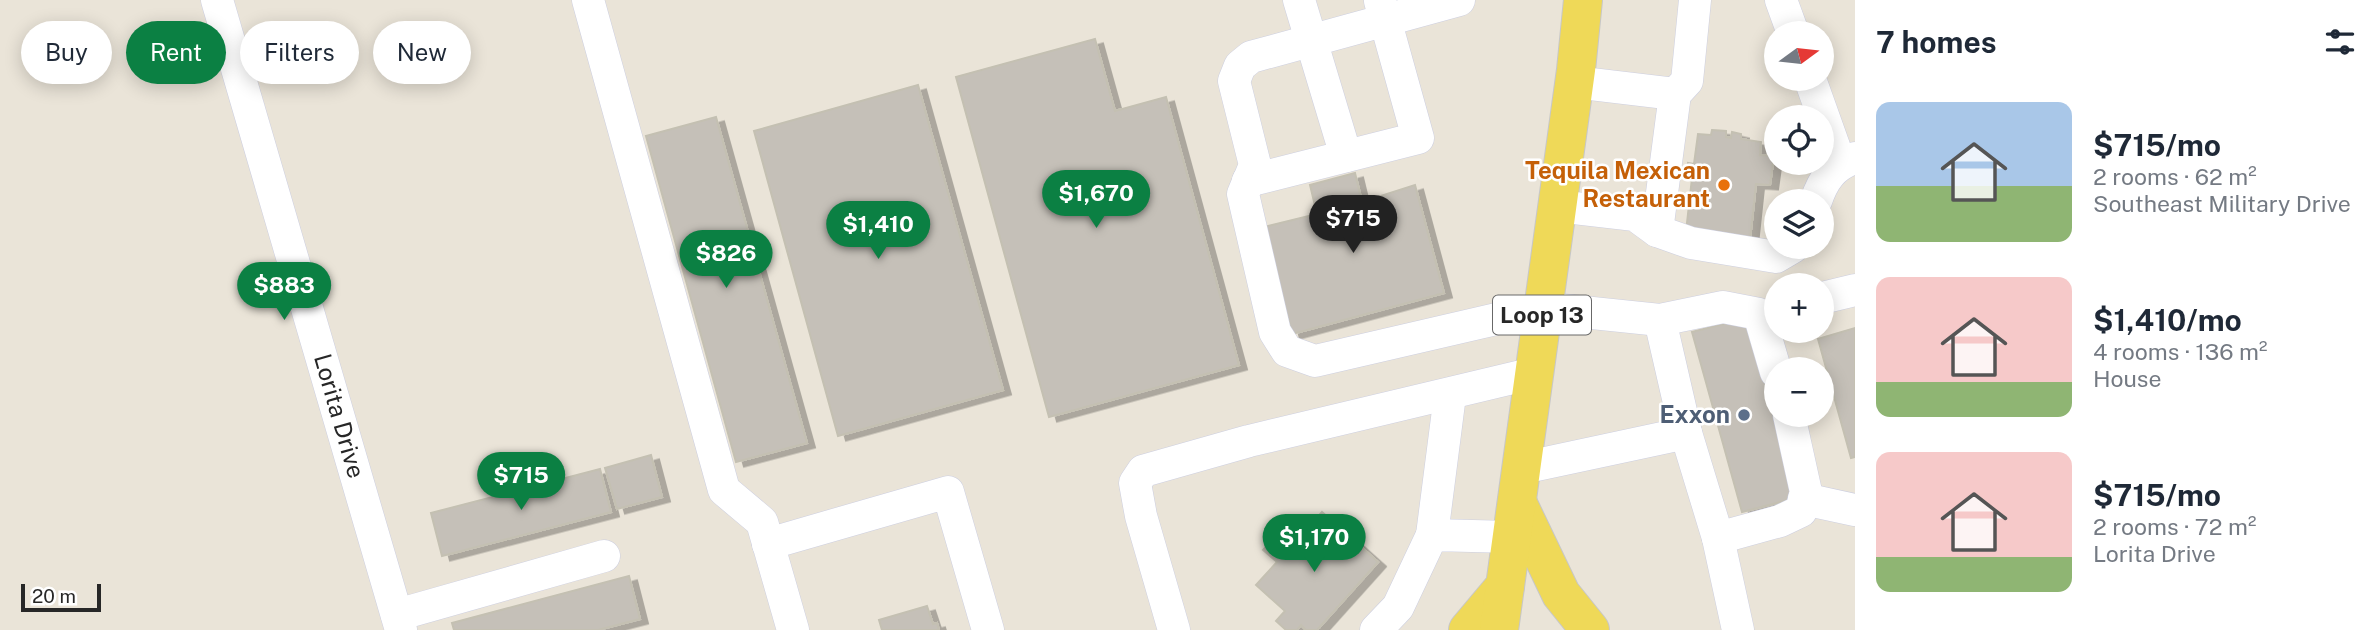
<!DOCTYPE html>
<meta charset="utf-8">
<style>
:root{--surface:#fff;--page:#f6f6f7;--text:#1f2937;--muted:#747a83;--accent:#0b8043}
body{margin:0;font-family:"Public Sans",sans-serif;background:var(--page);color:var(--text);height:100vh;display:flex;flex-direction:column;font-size:26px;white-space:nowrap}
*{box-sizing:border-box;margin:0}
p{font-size:23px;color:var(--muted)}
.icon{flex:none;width:38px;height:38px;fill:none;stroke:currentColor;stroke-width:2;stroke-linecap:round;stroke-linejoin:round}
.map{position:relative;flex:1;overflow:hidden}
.drawer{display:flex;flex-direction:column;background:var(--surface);width:525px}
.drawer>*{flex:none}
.hud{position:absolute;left:21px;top:21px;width:665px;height:63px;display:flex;gap:14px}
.needle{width:46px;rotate:75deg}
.tools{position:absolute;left:1764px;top:21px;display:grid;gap:14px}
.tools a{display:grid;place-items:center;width:70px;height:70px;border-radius:50%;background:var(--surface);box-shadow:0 4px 18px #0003;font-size:35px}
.scale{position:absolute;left:21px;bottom:18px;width:80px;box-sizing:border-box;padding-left:7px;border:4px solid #272727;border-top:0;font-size:19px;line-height:24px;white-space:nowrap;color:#272727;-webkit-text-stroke:5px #fff;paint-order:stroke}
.price{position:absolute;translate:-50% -60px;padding:0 16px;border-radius:24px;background:var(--accent);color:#fff;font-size:23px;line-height:46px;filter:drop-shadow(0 2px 4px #0008)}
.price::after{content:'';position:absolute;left:50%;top:42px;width:21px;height:16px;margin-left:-10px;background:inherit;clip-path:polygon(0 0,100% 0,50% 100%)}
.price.active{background:#222;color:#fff}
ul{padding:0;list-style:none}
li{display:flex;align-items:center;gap:21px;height:175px;padding:0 21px}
li span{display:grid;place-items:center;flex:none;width:196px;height:140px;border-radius:14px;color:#555}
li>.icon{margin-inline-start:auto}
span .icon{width:84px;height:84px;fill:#fffc;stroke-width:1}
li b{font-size:30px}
h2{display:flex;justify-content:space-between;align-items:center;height:84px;padding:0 21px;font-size:30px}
.pill{padding:0 24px;border-radius:32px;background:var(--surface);box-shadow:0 4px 18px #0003;font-size:24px;line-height:63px}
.pill.active{background:var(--accent);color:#fff}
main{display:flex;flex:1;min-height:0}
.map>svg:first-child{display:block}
</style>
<main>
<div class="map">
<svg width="1855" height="630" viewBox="0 0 1855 630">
<defs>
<filter id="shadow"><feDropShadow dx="8" dy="4.5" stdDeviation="0" flood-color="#0004"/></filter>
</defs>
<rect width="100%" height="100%" fill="#eae4d8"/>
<!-- building -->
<g fill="#c5c0b8" stroke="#c4c0b2" stroke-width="2" filter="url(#shadow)">
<polygon points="1095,39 1115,111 1166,97 1239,365 1049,417 956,77"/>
<polygon points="918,85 1003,390 838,436 754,131"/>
<polygon points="716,117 807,443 736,462 646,136"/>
<polygon points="1712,130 1726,131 1726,137 1731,138 1732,132 1741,134 1741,139 1761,142 1760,155 1774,156 1770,185 1756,184 1750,240 1686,232 1692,178 1686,178 1688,163 1694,164 1698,134 1711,135"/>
<polygon points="1355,173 1362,202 1415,185 1444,293 1292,334 1264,227 1317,214 1310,185"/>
<polygon points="1747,318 1796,498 1742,512 1692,332"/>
<polygon points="1855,328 1855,457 1851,458 1818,339"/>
<polygon points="651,455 662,497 617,509 605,468"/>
<polygon points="600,469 611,512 442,556 431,513"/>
<polygon points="1322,512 1378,562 1317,630 1306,630 1301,625 1297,630 1286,630 1276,621 1285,611 1256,585 1277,562 1263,550 1275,537 1289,549"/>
<polygon points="629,576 640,619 598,630 454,630 452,623"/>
<polygon points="927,606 933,624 937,623 939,630 882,630 879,620"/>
</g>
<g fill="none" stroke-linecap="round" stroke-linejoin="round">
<defs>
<g id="minor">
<polyline points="217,0 401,630"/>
<polyline points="588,0 724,490 762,522 793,630"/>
<polyline points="1299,0 1346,156"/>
<polyline points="1459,0 1251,57 1240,66 1234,81 1255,165 1243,194 1275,332 1287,351 1315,361 1544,308 1660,320 1723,307 1759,314 1776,372"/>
<polyline points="1781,0 1793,33"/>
<polyline points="1810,79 1840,163"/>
<polyline points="1574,82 1675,94"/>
<polyline points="1248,181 1418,138 1380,1"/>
<path d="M 1816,201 C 1823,180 1833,165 1855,158"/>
<polyline points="1557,206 1635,215 1657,231 1691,243 1776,257 1793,247"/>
<polyline points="1657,231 1675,94 1687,81 1695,0"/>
<polyline points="1822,298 1855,290"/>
<polyline points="1660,320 1686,433 1718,538 1780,521 1801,511 1806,492 1789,415"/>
<polyline points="1522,468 1686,433"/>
<polyline points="1804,499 1855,510"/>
<polyline points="1432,535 1450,395"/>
<polyline points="1718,538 1738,630"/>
<polyline points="768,544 948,492 988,630"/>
<polyline points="397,615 604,556"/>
<polyline points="1174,630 1141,516 1135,483 1143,471 1249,441 1534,373"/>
<polyline points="1376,630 1398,607 1432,535 1512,537"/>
</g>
<g id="major">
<polyline points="1517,502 1561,594 1590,630"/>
<polyline points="1468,630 1505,586"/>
<polyline points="1499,630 1576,70 1583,0"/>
</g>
</defs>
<!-- minor casing -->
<use href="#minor" stroke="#cdcfe0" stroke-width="33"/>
<!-- major casing -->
<use href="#major" stroke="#c7c7c7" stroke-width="40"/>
<!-- minor -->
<use href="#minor" stroke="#fff" stroke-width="32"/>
<!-- major -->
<use href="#major" stroke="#efd958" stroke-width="38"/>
</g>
<!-- markers -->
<circle fill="#e8710a" stroke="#fff" stroke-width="2.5" cx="1724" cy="185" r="7"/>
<circle fill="#5c6f8a" stroke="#fff" stroke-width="2.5" cx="1744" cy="415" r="7"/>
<g text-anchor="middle" stroke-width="5" stroke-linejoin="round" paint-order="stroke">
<!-- shield labels -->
<rect fill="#fff" stroke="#686868" stroke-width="2" x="1493" y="295.5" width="98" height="39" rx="5"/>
<g font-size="23" font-weight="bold" fill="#272727">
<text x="1542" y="323">Loop 13</text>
</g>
<!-- food labels -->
<g font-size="24" font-weight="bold" fill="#c56008" stroke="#fff" text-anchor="end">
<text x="1710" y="179">Tequila Mexican<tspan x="1710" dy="28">Restaurant</tspan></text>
</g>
<!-- service labels -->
<g font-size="24" font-weight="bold" fill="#4e5e75" stroke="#fff" text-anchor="end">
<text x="1730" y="423">Exxon</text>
</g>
<!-- street labels -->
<g font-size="24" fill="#272727" stroke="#fff">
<text transform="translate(339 416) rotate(74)" y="8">Lorita Drive</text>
</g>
</g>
</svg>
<div class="tools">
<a><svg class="needle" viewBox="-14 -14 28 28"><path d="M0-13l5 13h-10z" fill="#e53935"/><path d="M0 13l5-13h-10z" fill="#747a83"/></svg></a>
<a><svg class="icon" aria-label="locate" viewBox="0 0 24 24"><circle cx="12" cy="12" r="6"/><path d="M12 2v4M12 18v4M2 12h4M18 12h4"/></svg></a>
<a><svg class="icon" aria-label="layers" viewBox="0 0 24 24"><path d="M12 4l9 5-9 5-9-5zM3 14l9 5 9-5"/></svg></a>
<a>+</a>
<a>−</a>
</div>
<div class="scale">20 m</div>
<b class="price" style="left:1096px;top:230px">$1,670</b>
<b class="price active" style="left:1353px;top:255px">$715</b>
<b class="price" style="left:878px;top:261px">$1,410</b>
<b class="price" style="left:726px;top:290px">$826</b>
<b class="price" style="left:284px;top:322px">$883</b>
<b class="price" style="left:521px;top:512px">$715</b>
<b class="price" style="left:1314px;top:574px">$1,170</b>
<div class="hud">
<a class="pill">Buy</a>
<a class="pill active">Rent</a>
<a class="pill">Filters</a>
<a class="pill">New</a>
</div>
</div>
<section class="drawer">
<h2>7 homes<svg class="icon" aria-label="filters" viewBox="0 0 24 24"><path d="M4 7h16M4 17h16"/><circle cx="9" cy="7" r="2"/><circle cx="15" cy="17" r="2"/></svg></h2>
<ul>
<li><span style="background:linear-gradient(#a9c7e8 60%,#8fb573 0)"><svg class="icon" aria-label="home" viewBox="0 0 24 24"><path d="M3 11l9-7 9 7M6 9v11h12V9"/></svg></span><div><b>$715/mo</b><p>2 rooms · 62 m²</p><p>Southeast Military Drive</p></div></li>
<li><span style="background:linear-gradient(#f6c9c9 75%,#8fb573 0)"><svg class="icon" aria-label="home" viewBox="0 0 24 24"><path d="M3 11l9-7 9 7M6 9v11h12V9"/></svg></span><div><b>$1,410/mo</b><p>4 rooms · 136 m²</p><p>House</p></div></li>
<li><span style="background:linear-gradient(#f6c9c9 75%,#8fb573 0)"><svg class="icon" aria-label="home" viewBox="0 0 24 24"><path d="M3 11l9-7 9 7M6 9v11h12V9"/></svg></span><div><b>$715/mo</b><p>2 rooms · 72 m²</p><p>Lorita Drive</p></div></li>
</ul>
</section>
</main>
